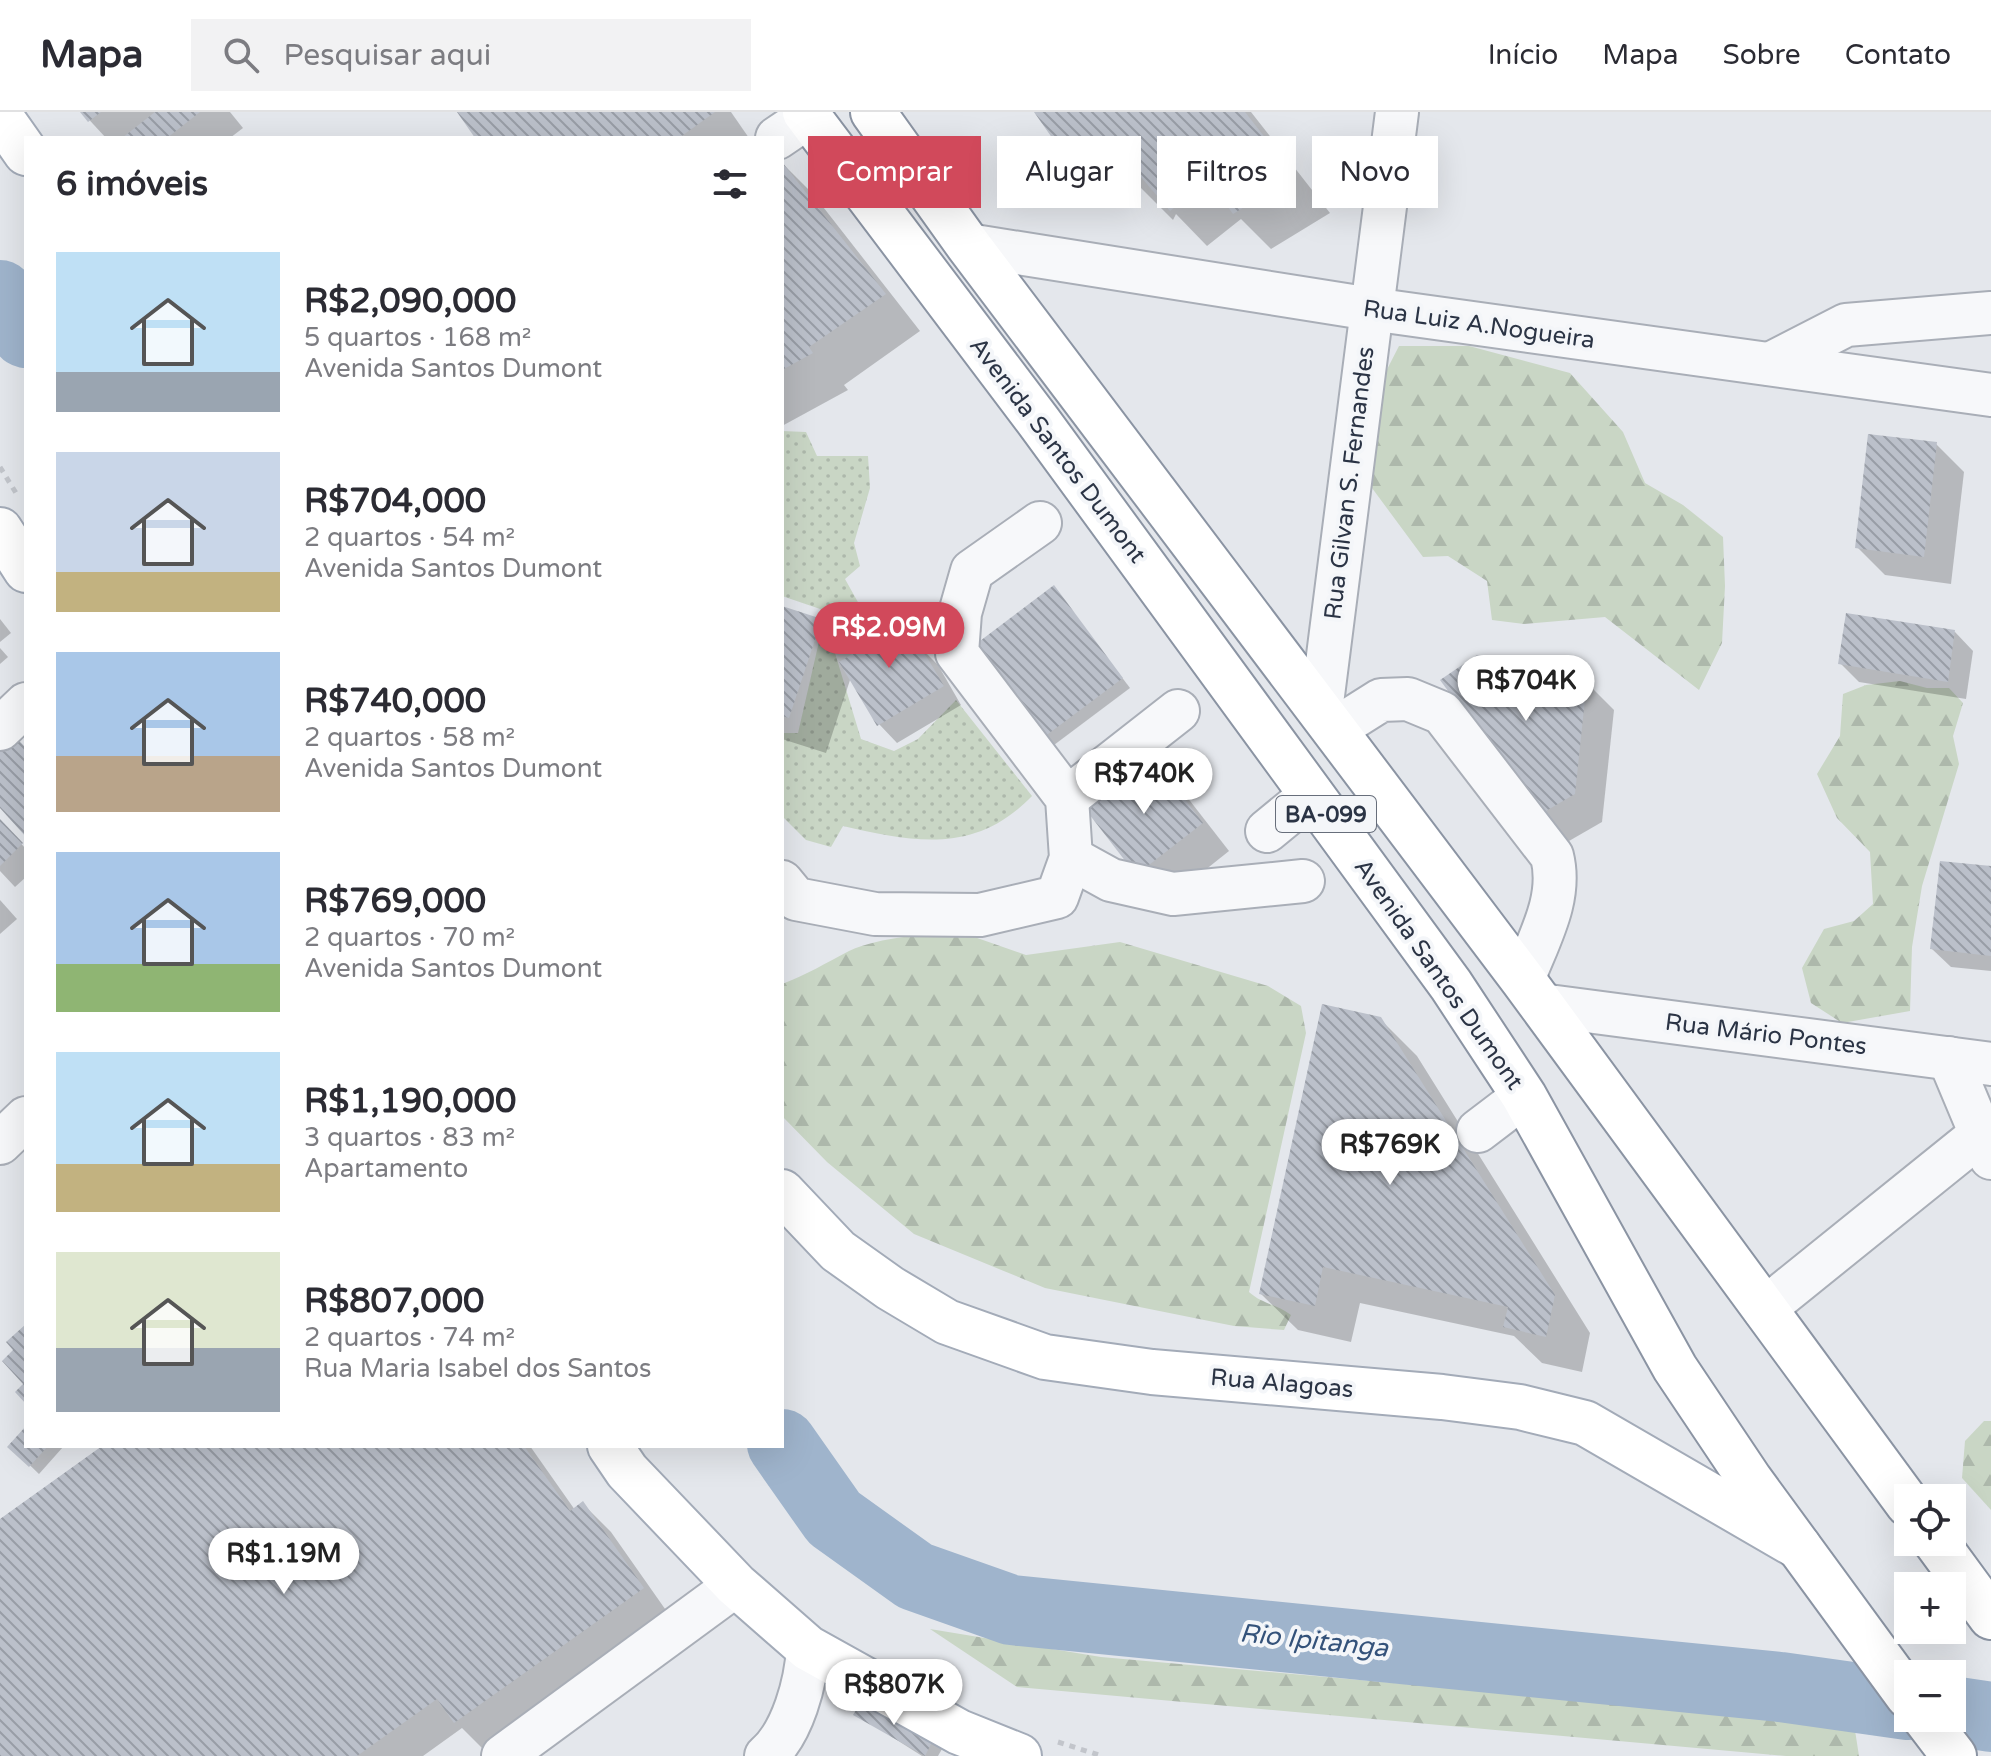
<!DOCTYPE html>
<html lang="pt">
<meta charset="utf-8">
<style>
:root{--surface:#fff;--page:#f2f2f3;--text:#2b2b33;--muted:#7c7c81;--line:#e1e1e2;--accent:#d1495b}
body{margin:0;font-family:"Varela Round",sans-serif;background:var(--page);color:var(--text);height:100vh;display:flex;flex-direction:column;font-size:30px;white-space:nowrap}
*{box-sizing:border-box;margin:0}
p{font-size:26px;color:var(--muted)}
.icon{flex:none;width:44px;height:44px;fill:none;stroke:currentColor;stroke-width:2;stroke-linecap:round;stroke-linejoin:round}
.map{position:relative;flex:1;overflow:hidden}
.details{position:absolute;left:24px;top:24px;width:760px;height:1312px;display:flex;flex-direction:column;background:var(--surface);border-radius:0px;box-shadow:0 8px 32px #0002}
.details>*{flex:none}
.guide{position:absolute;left:808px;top:24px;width:760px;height:72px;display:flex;gap:16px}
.fabs{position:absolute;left:1894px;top:1372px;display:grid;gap:16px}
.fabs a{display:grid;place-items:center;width:72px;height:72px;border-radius:0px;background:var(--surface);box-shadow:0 8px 32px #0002;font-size:40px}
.price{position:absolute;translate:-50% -68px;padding:0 18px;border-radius:28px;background:#fff;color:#222;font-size:26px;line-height:52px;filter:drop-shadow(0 2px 4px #0008)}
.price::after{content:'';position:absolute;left:50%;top:48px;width:24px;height:18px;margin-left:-12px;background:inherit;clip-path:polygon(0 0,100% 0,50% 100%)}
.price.current{background:var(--accent);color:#fff}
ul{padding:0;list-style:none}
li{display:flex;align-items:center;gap:24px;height:200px;padding:0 32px}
li span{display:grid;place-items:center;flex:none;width:224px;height:160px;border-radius:0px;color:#555}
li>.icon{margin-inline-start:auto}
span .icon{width:96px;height:96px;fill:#fffc;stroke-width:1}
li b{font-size:34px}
h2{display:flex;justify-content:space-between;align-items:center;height:96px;padding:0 32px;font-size:34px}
.chip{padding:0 28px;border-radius:0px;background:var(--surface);box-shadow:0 8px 32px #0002;font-size:28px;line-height:72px}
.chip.current{background:var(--accent);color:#fff}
header{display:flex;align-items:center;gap:48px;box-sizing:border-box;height:112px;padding:0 40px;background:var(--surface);border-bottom:2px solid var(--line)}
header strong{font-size:38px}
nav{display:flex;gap:44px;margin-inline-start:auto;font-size:28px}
.search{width:560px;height:72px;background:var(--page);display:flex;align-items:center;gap:20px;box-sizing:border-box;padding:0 28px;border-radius:0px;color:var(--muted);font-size:30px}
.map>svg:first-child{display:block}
</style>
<header>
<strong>Mapa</strong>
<div class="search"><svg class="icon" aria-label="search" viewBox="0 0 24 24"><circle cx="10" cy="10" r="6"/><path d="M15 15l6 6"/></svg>Pesquisar aqui</div>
<nav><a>Início</a><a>Mapa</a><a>Sobre</a><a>Contato</a></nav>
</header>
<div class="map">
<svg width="1991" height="1644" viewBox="0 0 1991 1644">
<defs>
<pattern id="grass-dots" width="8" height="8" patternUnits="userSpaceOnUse" patternTransform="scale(2)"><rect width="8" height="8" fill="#c9d6c5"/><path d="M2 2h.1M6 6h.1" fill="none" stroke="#adb8ab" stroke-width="1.8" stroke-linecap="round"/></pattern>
<pattern id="forest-firs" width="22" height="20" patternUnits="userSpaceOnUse" patternTransform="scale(2)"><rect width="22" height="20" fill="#c9d6c5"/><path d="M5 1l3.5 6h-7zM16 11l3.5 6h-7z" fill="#adb8ab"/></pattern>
<pattern id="building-back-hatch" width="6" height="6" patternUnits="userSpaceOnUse" patternTransform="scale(2)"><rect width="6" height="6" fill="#bbc0ca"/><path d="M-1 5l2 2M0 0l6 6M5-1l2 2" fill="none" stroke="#989da6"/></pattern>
</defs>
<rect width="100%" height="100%" fill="#e4e7ec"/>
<!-- grass -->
<path fill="url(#grass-dots)" d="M 782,319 L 806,320 L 817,344 L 868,344 L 870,376 L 854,431 L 860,454 L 845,467 L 859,492 L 835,541 L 861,627 L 894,639 L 918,627 L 956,588 L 1032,684 C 976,742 916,731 843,714 L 831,735 L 806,728 L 782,704 L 782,621 L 798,621 L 826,499 L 782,484 Z"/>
<!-- forest -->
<g fill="url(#forest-firs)">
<polygon points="1399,234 1469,234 1570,261 1623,320 1645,371 1683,393 1723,425 1725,474 1722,531 1699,578 1605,505 1524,512 1492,508 1487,469 1448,444 1423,445 1372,376 1370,339 1378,275"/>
<polygon points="1900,569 1927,576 1949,576 1963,591 1953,624 1959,652 1922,774 1912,835 1910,899 1842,911 1811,891 1802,856 1824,817 1854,809 1873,792 1870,740 1837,706 1817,662 1840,624 1843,582 1866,573"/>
<path d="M 960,820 L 1026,843 L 1120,830 L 1268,874 L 1301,894 L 1306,921 L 1249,1180 C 1262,1192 1277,1192 1291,1203 L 1284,1218 L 1234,1214 L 1045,1176 L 914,1122 L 827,1050 L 782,1004 L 782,872 C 806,863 826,851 849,839 C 882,824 925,823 960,820 Z"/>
<polygon points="1984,1309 1991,1309 1991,1398 1962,1366 1965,1329"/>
<polygon points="930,1517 1101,1545 1854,1612 1859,1644 1786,1644 1017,1575"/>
</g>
<!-- shadow -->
<g fill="#0003">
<polygon points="82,0 230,0 243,16 230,26 106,26"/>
<polygon points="459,0 731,0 749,26 478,26"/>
<polygon points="1037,0 1251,0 1330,101 1271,137 1241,107 1207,134 1176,102 1173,108 1134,69 1109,88 1073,51"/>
<polygon points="782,51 813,82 920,219 844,273 848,278 782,314"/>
<polygon points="1936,332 1964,360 1951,472 1885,463 1857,435"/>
<polygon points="1054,476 1130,576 1054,633 1045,624"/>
<polygon points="782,496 821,508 855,543 869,534 886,500 916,536 919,534 938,553 961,593 897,631 879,612 851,565 826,641 782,627"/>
<polygon points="0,507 11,521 0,530"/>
<polygon points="1955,520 1973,539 1966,587 1859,570 1840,551"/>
<polygon points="0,536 8,545 0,552"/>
<polygon points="1586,570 1614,598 1602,710 1569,729 1541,702"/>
<polygon points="1153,648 1180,676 1229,739 1165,790 1137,762"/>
<polygon points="0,709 26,737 26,765 15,775 0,759"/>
<polygon points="1991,756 1991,859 1951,855 1932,837"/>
<polygon points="0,788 17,807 0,822"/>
<polygon points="1380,907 1417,944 1590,1221 1582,1260 1542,1251 1514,1224 1360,1191 1351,1230 1298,1218 1261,1182"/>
<polygon points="26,1317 26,1334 63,1335 39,1362 10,1334"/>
<polygon points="105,1334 530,1334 575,1398 583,1392 611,1420 670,1504 484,1638 462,1616 423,1644 0,1644 0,1410"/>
<polygon points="856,1602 933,1628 942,1637 938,1644 922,1644"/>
</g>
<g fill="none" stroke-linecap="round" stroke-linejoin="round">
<!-- river -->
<g stroke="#9fb4cc" stroke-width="70">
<polyline points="0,183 26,221"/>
<polyline points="782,1332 834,1406 915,1464 1011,1498 1780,1575 1908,1593"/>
<polyline points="1952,1599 1991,1605"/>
</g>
</g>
<!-- building -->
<g fill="url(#building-back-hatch)">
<polygon points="80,0 101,0 88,10"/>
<polygon points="155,0 200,0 167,26 122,26"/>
<polygon points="457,0 715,0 679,26 475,26"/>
<polygon points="1034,0 1245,0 1295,64 1233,102 1208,67 1170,99 1141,65 1135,73 1101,30 1071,53"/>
<polygon points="782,50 886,182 809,235 813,241 782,258"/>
<polygon points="1868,322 1937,330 1924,445 1855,436"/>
<polygon points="1054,473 1123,566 1044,625 976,532"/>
<polygon points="782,494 822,507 789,606 782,604"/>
<polygon points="887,498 910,537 919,532 944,574 877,614 839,550 866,534 856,516"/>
<polygon points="1846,501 1955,518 1948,570 1838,552"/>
<polygon points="1477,543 1587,568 1575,682 1539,703 1440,568"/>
<polygon points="13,622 26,636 26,725 0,696 0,634"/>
<polygon points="1153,646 1203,711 1136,763 1086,698"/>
<polygon points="0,707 23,731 0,754"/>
<polygon points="1940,749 1991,754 1991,844 1930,837"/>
<polygon points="1322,892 1381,905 1555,1183 1546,1225 1503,1215 1508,1195 1323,1155 1315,1194 1259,1182"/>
<polygon points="26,1212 26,1292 15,1280 23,1272 2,1249 13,1238 6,1230"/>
<polygon points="26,1314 26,1334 48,1334 29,1355 7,1335"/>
<polygon points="102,1334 524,1334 570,1399 583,1389 644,1476 454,1611 437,1587 357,1644 0,1644 0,1407"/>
<polygon points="863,1586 934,1626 925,1644 853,1603"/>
</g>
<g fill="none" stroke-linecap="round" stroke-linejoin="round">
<defs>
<g id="minor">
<polyline points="777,26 808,5"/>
<polyline points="968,133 1371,197 1991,283"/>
<polyline points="1770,252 1846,213 1991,201"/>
<polyline points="1321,599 1397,0"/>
<polyline points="0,617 26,592"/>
<path d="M 1335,617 L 1381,588 L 1408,587 L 1442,601 L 1552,744 C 1563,787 1538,828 1523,868"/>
<polyline points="1067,686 1178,599"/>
<polyline points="1267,719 1312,682"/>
<polyline points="1071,746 1111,768 1173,782 1303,769"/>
<polyline points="782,770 796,787 875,802 980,803 1057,785 1071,746 1067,686 957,541 960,501 972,459 1040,411"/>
<polyline points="1541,893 1991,952"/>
<polyline points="1949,946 1991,1046"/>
<polyline points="1478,1019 1524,984"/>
<polyline points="0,1031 26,1006"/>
<polyline points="1764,1197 1981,1022"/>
<polyline points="503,1644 736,1473"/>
<path d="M 766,1644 C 793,1621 806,1570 808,1536"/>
</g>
<g id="major">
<polyline points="0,4 26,41"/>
<polyline points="0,418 26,458"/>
<polyline points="782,1080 838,1139 890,1176 947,1210 1045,1245 1152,1260 1442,1285 1520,1295 1585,1311 1799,1435"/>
<polyline points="610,1334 627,1359 736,1473 808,1536 959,1620 1019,1644"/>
</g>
<g id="highway">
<polyline points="805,0 1039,310 1451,873 1524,984 1675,1256 1750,1368 1908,1584"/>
<polyline points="873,0 968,133 1523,868 1908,1392"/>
<polyline points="1936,1430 1991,1505"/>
<polyline points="1925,1606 1954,1644"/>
</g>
</defs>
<!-- minor casing -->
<use href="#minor" stroke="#a9aeb7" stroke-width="46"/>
<!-- major casing -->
<use href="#major" stroke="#a3abb8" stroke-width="48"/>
<!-- highway casing -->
<use href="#highway" stroke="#8b94a3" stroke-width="48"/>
<!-- path -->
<g stroke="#c2c5cb" stroke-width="5" stroke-dasharray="6 6" stroke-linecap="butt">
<polyline points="0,355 16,381"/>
<polyline points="1058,1630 1102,1644"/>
</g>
<!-- minor -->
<use href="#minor" stroke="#f7f8fa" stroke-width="42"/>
<!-- major -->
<use href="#major" stroke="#fff" stroke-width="44"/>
<!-- highway -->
<use href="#highway" stroke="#fff" stroke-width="44"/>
</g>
<g text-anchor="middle" stroke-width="8" stroke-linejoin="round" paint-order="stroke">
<!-- shield labels -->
<rect fill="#f4f6f9" stroke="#676e7b" stroke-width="2" x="1276" y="684" width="100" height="36" rx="6"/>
<g font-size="22" font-weight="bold" fill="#2b3445">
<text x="1326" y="710">BA-099</text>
</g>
<!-- street labels -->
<g font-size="24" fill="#2b3445" stroke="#f4f6f9">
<text transform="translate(1479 212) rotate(8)" y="8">Rua Luiz A.Nogueira</text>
<text transform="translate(1058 338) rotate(53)" y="8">Avenida Santos Dumont</text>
<text transform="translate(1349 371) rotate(-83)" y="8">Rua Gilvan S. Fernandes</text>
<text transform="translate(1439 862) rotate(55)" y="8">Avenida Santos Dumont</text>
<text transform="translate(1766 922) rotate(7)" y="8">Rua Mário Pontes</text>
<text transform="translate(1282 1271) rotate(5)" y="8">Rua Alagoas</text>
</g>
<!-- water labels -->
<g font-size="26" font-style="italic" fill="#34527a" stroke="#f4f6f9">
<text transform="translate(1314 1528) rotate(6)" y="9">Rio Ipitanga</text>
</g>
</g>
</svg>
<div class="fabs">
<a><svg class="icon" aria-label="locate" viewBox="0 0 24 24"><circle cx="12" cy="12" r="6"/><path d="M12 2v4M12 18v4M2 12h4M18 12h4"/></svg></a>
<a>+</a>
<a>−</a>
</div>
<b class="price current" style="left:889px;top:558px">R$2.09M</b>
<b class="price" style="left:1526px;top:611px">R$704K</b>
<b class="price" style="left:1144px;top:704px">R$740K</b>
<b class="price" style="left:1390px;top:1075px">R$769K</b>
<b class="price" style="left:284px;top:1484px">R$1.19M</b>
<b class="price" style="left:894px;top:1615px">R$807K</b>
<div class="guide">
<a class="chip current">Comprar</a>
<a class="chip">Alugar</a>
<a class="chip">Filtros</a>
<a class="chip">Novo</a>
</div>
<section class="details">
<h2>6 imóveis<svg class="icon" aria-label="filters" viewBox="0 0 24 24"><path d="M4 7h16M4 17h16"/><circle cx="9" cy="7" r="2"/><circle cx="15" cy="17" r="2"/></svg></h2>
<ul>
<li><span style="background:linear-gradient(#bfe0f5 75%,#9aa5b1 0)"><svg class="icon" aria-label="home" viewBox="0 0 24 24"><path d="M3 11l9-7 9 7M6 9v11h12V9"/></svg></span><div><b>R$2,090,000</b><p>5 quartos · 168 m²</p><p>Avenida Santos Dumont</p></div></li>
<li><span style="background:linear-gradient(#c9d6e8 75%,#c2b280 0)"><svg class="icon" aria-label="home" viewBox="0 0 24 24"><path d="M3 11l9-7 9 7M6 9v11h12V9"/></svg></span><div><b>R$704,000</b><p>2 quartos · 54 m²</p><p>Avenida Santos Dumont</p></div></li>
<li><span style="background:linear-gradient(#a9c7e8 65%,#b9a48a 0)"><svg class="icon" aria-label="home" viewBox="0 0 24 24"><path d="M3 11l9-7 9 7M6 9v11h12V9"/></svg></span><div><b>R$740,000</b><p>2 quartos · 58 m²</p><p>Avenida Santos Dumont</p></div></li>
<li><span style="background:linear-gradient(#a9c7e8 70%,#8fb573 0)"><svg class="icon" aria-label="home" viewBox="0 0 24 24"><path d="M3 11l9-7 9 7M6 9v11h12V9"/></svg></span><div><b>R$769,000</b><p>2 quartos · 70 m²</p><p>Avenida Santos Dumont</p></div></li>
<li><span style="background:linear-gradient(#bfe0f5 70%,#c2b280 0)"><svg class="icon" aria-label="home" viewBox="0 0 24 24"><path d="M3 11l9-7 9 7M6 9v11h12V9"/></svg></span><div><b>R$1,190,000</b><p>3 quartos · 83 m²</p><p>Apartamento</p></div></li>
<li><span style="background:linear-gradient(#dfe7d0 60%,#9aa5b1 0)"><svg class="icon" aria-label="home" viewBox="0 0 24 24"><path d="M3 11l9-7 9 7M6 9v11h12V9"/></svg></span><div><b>R$807,000</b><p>2 quartos · 74 m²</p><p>Rua Maria Isabel dos Santos</p></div></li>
</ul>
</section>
</div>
